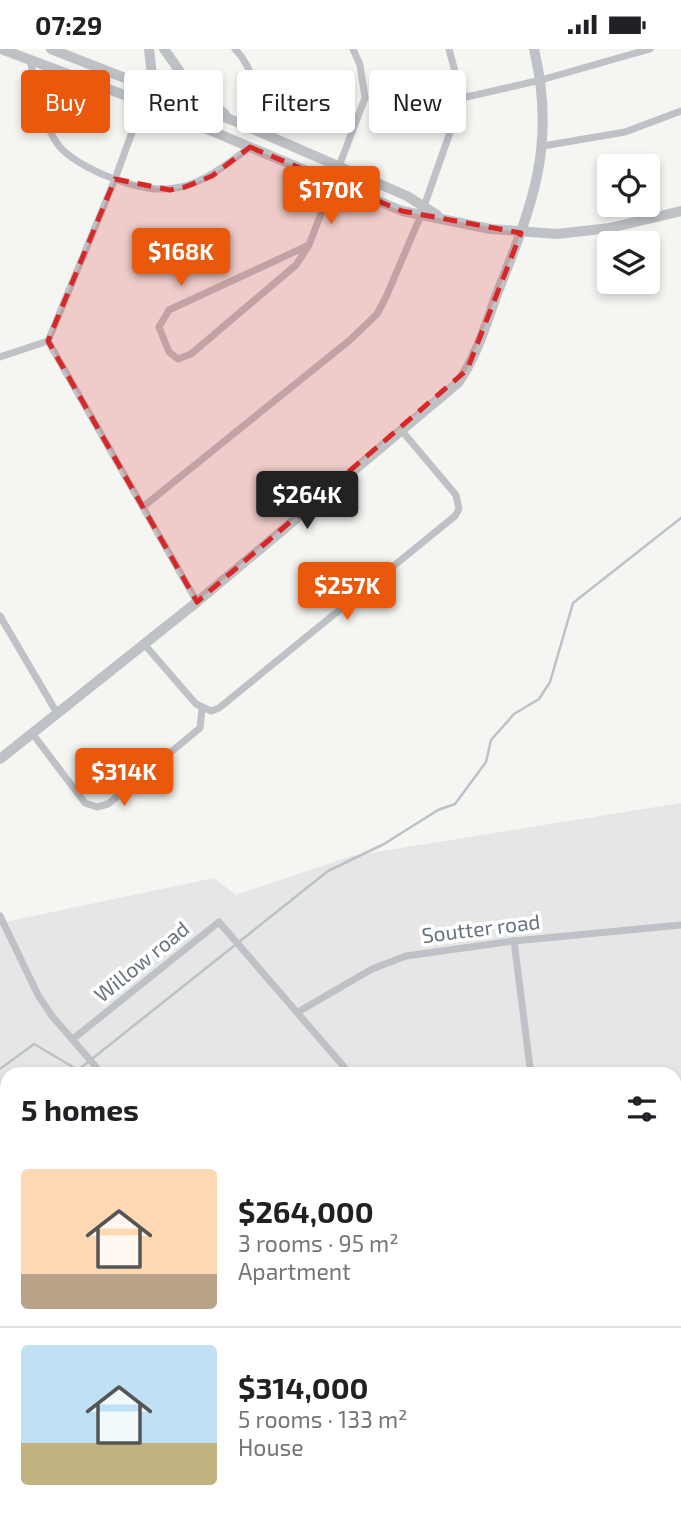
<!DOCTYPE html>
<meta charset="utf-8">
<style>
:root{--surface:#fff;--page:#f2f2f2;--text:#202124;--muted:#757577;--line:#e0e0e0;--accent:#ea580c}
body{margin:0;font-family:"Exo 2",sans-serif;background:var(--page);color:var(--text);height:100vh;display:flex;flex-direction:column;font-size:26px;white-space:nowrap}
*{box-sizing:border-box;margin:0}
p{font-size:23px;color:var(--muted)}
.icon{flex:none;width:38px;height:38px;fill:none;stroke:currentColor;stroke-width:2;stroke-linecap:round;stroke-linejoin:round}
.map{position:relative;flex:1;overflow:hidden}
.details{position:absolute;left:0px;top:1018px;width:682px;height:450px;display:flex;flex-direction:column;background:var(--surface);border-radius:21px 21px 0 0;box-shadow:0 4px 10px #0003}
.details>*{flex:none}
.hud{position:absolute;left:21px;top:21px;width:640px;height:63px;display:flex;gap:14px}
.buttons{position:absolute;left:597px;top:105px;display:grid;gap:14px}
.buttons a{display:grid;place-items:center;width:63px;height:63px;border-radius:7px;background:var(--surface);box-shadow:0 4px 10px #0003;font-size:35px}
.price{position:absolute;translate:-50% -60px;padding:0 16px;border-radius:7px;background:var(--accent);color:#fff;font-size:23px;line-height:46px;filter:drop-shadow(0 2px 4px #0008)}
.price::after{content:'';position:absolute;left:50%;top:42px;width:21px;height:16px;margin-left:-10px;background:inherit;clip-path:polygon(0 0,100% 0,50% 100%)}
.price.selected{background:#222;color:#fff}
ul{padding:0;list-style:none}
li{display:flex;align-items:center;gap:21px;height:175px;padding:0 21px}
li+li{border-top:2px solid var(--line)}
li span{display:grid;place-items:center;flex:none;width:196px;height:140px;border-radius:7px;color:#555}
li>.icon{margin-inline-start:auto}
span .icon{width:84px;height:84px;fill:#fffc;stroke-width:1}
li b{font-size:30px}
h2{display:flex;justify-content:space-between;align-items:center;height:84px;padding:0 21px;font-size:30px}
.pill{padding:0 24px;border-radius:7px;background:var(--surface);box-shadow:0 4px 10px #0003;font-size:24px;line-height:63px}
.pill.selected{background:var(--accent);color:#fff}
.status{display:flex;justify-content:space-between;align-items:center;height:49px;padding:0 35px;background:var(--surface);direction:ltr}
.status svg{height:19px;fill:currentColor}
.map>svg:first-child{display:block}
</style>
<div class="status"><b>07:29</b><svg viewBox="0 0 49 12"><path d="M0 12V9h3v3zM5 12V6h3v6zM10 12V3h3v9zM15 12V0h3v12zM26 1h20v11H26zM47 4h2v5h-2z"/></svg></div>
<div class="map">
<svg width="681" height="1468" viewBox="0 0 681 1468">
<rect width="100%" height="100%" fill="#f5f5f2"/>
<!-- built -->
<polygon fill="#e5e6e5" points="681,754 681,1468 131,1468 120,1461 676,1461 676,1026 7,1026 7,1459 0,1460 0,874 214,829 236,846 351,807"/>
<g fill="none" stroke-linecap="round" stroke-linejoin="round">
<!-- stream -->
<polyline stroke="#bac3c8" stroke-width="2.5" points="0,1020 34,995 78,1021 328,822 384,795 438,761 455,755 486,713 491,691 514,665 539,650 550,633 573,554 681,469"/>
<!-- river -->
<polyline stroke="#bac3c8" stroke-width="16" points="65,1468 78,1465 87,1468"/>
<!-- minor -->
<g stroke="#bec1c5" stroke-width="7">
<path d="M 235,0 C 255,20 261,57 254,82"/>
<path d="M 30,11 C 36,38 42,75 59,97 C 70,110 88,119 104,126 C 171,153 195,140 250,98"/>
<polyline points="462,49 541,31 650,0"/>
<polyline points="143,53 115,130 48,292 197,553"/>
<polyline points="543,97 625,83 681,62"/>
<polyline points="309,196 169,261 159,278 169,303 178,310 191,305 296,216 309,196 365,49 360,16 353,0"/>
<polyline points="0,308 48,292"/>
<polyline points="144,457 350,291 377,265 386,248 421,166 462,49 449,0"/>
<polyline points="0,567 57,664"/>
<polyline points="144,595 196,655 211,662 219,659 455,467 459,460 456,446 402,382"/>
<polyline points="32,684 85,754 97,758 108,755 200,679 202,660"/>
<polyline points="0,867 38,946 52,967 103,1026"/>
<polyline points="514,892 531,1026"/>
<polyline points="298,963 372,920 406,907 514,892 681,876"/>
<polyline points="73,990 219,873 351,1026"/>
<polyline points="676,1308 681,1310"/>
<polyline points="549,1461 570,1468"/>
</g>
<!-- tertiary -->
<g stroke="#bec1c5" stroke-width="10">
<polyline points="1,0 143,53 402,162 490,180 557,185 610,179 681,162"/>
<polyline points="51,0 232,71 407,147 437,166"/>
<polyline points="164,0 187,33 225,65"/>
<polyline points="143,53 152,26 149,0"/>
<path d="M 0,710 L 197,553 L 458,334 C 477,307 486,275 497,245 C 532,157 557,97 534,0"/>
</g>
</g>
<!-- marked area -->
<path fill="#d62828" fill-opacity="0.2" stroke="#d62828" stroke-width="5" stroke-dasharray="14 9" stroke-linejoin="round" d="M 250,98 L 402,162 L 521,184 L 467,321 L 197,553 L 48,292 L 115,130 L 170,141 L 185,138 L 212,127 Z"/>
<g text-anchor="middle" stroke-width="7" stroke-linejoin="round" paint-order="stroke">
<!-- street labels -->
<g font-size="21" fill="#677380" stroke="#fff">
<text transform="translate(481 880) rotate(-7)" y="7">Soutter road</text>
<text transform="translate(142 913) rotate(-39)" y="7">Willow road</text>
</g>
</g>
</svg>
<div class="buttons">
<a><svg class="icon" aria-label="locate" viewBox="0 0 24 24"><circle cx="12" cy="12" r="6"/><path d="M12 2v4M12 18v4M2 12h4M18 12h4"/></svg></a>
<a><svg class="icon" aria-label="layers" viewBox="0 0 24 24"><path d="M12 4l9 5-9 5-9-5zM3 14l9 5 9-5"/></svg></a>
</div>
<b class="price" style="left:331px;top:177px">$170K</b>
<b class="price" style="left:181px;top:239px">$168K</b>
<b class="price selected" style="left:307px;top:482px">$264K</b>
<b class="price" style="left:347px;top:573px">$257K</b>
<b class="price" style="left:124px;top:759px">$314K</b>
<div class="hud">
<a class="pill selected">Buy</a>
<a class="pill">Rent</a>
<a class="pill">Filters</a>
<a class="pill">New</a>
</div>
<section class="details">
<h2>5 homes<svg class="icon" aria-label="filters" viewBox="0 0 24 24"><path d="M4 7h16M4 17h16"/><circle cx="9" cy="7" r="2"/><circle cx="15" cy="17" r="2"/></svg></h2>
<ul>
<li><span style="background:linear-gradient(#ffd9b3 75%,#b9a48a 0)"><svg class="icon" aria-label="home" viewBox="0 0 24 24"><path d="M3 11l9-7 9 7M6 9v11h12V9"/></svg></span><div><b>$264,000</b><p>3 rooms · 95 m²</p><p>Apartment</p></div></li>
<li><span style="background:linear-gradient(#bfe0f5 70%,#c2b280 0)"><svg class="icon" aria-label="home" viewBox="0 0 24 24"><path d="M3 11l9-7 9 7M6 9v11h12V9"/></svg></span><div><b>$314,000</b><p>5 rooms · 133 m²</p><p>House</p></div></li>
</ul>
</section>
</div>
